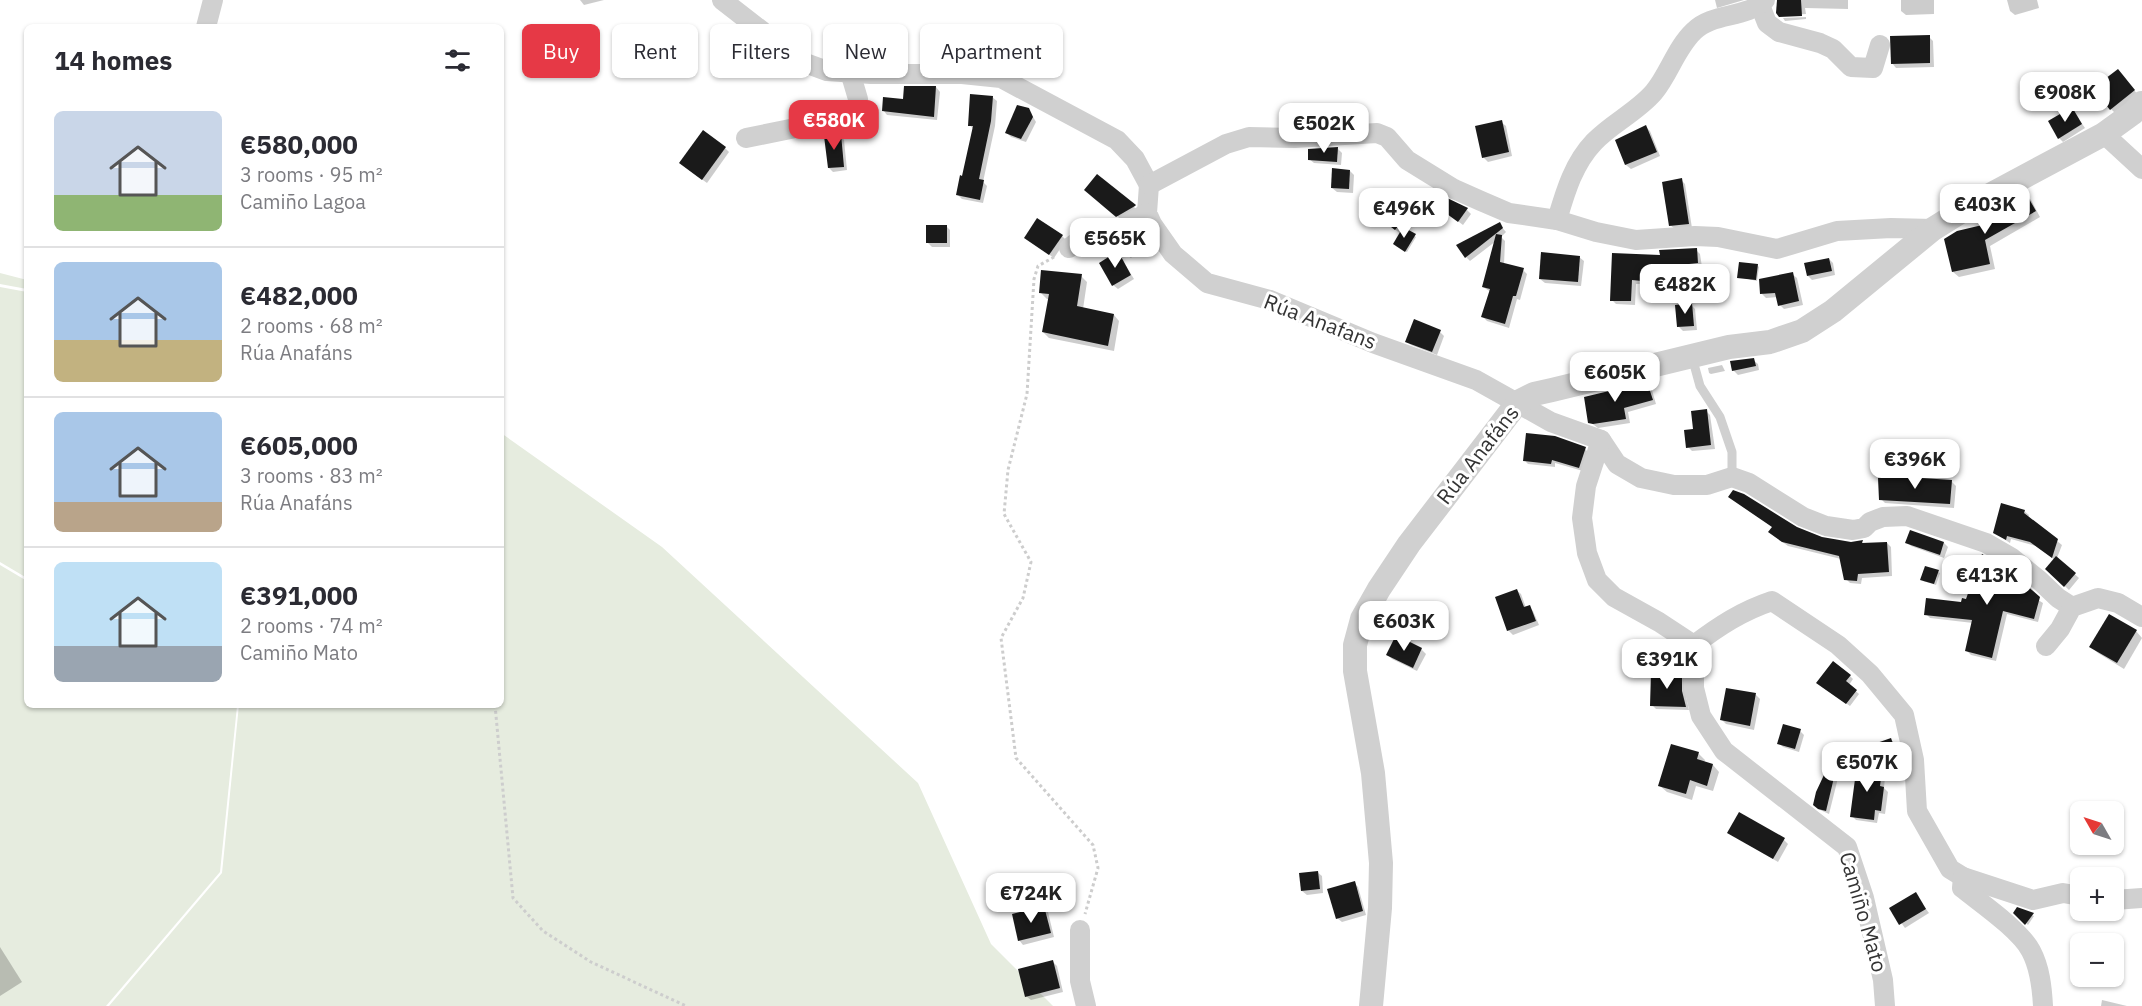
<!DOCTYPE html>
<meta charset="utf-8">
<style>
:root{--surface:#fff;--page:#f7f7f7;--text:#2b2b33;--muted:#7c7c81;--line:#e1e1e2;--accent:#e63946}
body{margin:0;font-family:"IBM Plex Sans",sans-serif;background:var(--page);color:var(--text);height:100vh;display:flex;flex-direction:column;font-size:22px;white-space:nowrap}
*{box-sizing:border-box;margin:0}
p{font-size:20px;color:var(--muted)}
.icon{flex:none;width:33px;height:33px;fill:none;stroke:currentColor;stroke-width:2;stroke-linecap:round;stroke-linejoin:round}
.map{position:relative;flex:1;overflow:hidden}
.sheet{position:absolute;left:24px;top:24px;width:480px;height:684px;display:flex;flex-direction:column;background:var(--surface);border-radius:9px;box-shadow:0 2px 4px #0004}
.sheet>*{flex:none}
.banner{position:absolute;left:522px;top:24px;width:570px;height:54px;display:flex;gap:12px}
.needle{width:39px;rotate:309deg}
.tools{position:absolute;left:2070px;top:801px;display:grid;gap:12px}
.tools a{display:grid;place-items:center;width:54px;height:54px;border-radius:9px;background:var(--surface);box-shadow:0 2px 4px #0004;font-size:30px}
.price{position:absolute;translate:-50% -51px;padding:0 14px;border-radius:12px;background:#fff;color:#222;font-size:20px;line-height:39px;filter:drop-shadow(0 2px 3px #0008)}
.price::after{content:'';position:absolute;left:50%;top:36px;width:18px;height:14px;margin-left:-9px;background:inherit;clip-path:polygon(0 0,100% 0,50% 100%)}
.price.current{background:var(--accent);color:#fff}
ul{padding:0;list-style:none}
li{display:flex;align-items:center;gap:18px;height:150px;padding:0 30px}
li+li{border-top:2px solid var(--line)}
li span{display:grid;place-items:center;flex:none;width:168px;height:120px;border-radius:9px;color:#555}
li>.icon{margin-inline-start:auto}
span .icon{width:72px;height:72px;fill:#fffc;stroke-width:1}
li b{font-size:26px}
h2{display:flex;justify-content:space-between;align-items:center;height:72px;padding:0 30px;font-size:26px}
.pill{padding:0 21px;border-radius:9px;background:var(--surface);box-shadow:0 2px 4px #0004;font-size:21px;line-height:54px}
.pill.current{background:var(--accent);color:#fff}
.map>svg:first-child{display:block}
</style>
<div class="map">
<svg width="2142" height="1006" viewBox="0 0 2142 1006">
<rect width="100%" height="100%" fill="#fff"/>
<!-- green -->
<g fill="#e6ecdf">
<polygon points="0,273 27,280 27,289 0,284"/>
<polygon points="0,287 27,292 27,578 0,562"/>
<polygon points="501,433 662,547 918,783 991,944 1053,1006 109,1006 222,873 239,705 501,705"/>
<polygon points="0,565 27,581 27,705 237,706 220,872 106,1006 0,1006"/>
</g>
<!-- shadow -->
<g fill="#0003">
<polygon points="580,0 604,0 584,5"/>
<polygon points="1715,0 1744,0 1717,8"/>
<polygon points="1778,0 1848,0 1848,9 1805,8 1806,14 1780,16"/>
<polygon points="1901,0 1934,0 1934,14 1906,15 1901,11"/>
<polygon points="2007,0 2037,0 2039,8 2015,15 2010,11"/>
<polygon points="1806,17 1806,19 1785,21 1783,18"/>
<polygon points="1929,37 1933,41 1934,67 1896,68 1892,63"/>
<polygon points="2122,75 2138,95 2115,113 2111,109"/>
<polygon points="936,87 940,92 937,120 887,115 883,110"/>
<polygon points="992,97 997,101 995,126 983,182 987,186 983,203 962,199 957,194 964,177 974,130 970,125"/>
<polygon points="2072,109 2085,128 2063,142 2059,138"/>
<polygon points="1029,110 1036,122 1026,142 1011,137 1007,133"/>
<polygon points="1501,122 1506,126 1512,156 1488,162 1483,157"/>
<polygon points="1646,127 1650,131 1660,156 1631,169 1626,165 1617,140"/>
<polygon points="840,136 844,140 847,170 833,172 829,168"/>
<polygon points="725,148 729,152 707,183 685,167"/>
<polygon points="1338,149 1342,153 1341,165 1314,163 1309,159"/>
<polygon points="1350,171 1354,175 1353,193 1337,192 1332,188"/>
<polygon points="1098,176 1134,207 1138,211 1122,220 1090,194"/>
<polygon points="1681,180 1685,184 1692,228 1675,229 1670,225"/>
<polygon points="2025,194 2031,200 2040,217 1990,246 1995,269 1959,277 1953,272"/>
<polygon points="1443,198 1467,210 1471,214 1463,225 1438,206"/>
<polygon points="1411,209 1415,213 1403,228 1416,237 1407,252 1396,246 1401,234 1376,215"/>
<polygon points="1499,224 1506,232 1501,237 1505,241 1504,265 1523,270 1527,274 1520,300 1517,299 1509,328 1487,321 1483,317 1491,292 1483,287 1496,241 1470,261 1466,257"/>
<polygon points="946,226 950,230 950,247 932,247 928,243"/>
<polygon points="1062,236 1066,240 1054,258 1026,238"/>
<polygon points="1134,236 1143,244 1131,258 1120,250"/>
<polygon points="1696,250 1700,254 1702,267 1646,278 1646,284 1636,284 1635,305 1616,304 1612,300 1614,255 1662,257"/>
<polygon points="1118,253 1134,279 1118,289 1113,285"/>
<polygon points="1579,257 1584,261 1581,286 1545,283 1540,279"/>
<polygon points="1829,259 1833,263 1835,275 1812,280 1808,276"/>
<polygon points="1757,265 1759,267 1757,281 1739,277"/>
<polygon points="1792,274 1797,278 1803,305 1784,309 1780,305 1778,297 1766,298 1762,294"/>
<polygon points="1081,276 1087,282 1083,309 1114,315 1119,321 1114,351 1049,338 1043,332 1050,299 1047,299 1041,293"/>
<polygon points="1691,305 1695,309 1697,330 1683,331 1679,327"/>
<polygon points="1440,332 1444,336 1437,355 1411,345 1406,341"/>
<polygon points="1753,360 1758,364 1759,370 1738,375 1733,370"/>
<polygon points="1722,365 1725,371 1711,374 1709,373 1708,368"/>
<polygon points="1647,383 1651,387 1656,404 1628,412 1630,423 1598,428 1590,422"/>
<polygon points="1706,411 1710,415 1715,449 1692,451 1688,447"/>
<polygon points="1585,449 1589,453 1583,471 1555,463 1555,467 1528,464 1524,460"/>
<polygon points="1952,482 1956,486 1954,508 1885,503 1881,499"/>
<polygon points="1730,497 1798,530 1824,539 1851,543 1862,542 1864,544 1887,543 1891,547 1892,576 1862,578 1861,584 1850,583 1846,579 1841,559 1788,546 1774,536 1774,527"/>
<polygon points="2024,511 2029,515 2028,518 2062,545 2057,558 2079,578 2069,590 2047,569 2055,560 2036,546 2011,539 2010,543 1995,533"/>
<polygon points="1907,542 1944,543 1948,547 1944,558 1911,546"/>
<polygon points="1996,565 2001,569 1998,575 2043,603 2038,622 2007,614 1996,661 1971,655 1967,651 1973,623 1930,618 1926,614 1962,604"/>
<polygon points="1938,572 1940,573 1936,585 1923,581"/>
<polygon points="1516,590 1521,594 1526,608 1529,607 1533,611 1539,625 1513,635 1508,630"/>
<polygon points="1387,607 1413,624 1405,638 1379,621"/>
<polygon points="2136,631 2142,638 2124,669 2098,653 2091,647"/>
<polygon points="1396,637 1421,649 1426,654 1417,671 1392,659 1388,655"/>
<polygon points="1681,675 1686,679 1686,696 1689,710 1656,709 1652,705"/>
<polygon points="1850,676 1853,679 1849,685 1859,694 1850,706 1822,687"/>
<polygon points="1727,689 1756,695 1760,699 1754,730 1726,724 1722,720"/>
<polygon points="1800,731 1804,735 1799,752 1783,747 1779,743"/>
<polygon points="1891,740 1895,744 1899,756 1881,763 1877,758"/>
<polygon points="1698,753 1705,760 1704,763 1713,765 1719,772 1713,791 1696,786 1692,800 1667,792 1660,786"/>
<polygon points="1836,766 1840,770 1829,814 1818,809"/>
<polygon points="1881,773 1885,777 1884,788 1888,792 1885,814 1879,813 1877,823 1856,820 1852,816"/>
<polygon points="1729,833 1784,840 1788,844 1778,862"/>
<polygon points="1317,872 1322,876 1323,893 1307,895 1302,891"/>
<polygon points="1354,883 1358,887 1366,915 1342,922 1337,918"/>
<polygon points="1915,894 1929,913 1905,928 1891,909"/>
<polygon points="1043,907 1048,912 1054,937 1023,945 1019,940"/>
<polygon points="2018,909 2034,916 2028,925 2015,913"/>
<polygon points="0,947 22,982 0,996"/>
<polygon points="1053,962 1057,966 1063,992 1031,1000 1026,996"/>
<polygon points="2102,1000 2127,1006 2101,1006"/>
</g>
<!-- building -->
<g fill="#1a1a1a">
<polygon points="1777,0 1801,0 1802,16 1779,17 1776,13"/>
<polygon points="1930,35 1930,63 1891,64 1890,36"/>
<polygon points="2118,69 2135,90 2110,110 2093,88"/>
<polygon points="904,86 936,86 934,117 882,111 883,97 903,99"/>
<polygon points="970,94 993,96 991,121 979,179 984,180 980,200 956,195 960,175 962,176 973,126 968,126"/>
<polygon points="1017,105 1029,108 1033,117 1021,139 1005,133"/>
<polygon points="2072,107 2082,124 2058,139 2048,121"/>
<polygon points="1502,120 1509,152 1482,158 1475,126"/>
<polygon points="1646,125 1657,152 1625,165 1615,140"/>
<polygon points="703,130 726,147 702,180 679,163"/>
<polygon points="841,134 844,167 828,168 824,136"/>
<polygon points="1338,147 1337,162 1308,160 1308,149"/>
<polygon points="1332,168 1350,170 1349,189 1331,188"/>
<polygon points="1097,174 1136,205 1135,206 1116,217 1084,190"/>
<polygon points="1682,178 1689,224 1669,226 1662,182"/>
<polygon points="1387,189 1412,208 1395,230 1370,211"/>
<polygon points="2025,192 2036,211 1985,240 1990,264 1952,272 1944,239 1957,231 1995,222 1989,212"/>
<polygon points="1443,196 1468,208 1458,222 1436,206"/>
<polygon points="1037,218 1063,235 1049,255 1024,238"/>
<polygon points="1500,222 1503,228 1465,258 1456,245"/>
<rect x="926" y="225" width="21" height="18"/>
<polygon points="1403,227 1416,234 1405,252 1393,244"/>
<polygon points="1134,234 1140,239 1126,255 1114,246"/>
<polygon points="1496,234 1502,235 1500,262 1524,268 1516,296 1513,296 1505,324 1481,317 1490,289 1482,287"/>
<polygon points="1697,248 1698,263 1680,265 1643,274 1642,281 1632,280 1631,301 1610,301 1612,253 1660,255 1659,250"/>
<polygon points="1118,251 1131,275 1112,286 1099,263"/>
<polygon points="1541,252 1580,256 1578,282 1539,279"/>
<polygon points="1829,258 1832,271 1807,276 1804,263"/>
<polygon points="1739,262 1758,264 1756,280 1737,278"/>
<polygon points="1041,270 1082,274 1077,306 1114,314 1108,346 1042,332 1049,294 1039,293"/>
<polygon points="1793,272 1799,301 1778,306 1775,293 1760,294 1759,279"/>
<polygon points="1692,303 1694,326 1677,327 1675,305"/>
<polygon points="1414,319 1441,330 1432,352 1405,342"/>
<polygon points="1754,358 1756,366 1732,371 1730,361"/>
<polygon points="1647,382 1653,400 1624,408 1626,419 1593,424 1588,423 1584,397"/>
<polygon points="1707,409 1711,445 1686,448 1684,430 1693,429 1691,411"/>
<polygon points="1526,433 1555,436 1586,447 1579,468 1552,460 1551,464 1523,461"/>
<polygon points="1906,476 1906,477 1952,480 1950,504 1879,500 1878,478"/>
<polygon points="1733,490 1744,494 1797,527 1822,537 1851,542 1863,540 1862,543 1887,542 1889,572 1858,574 1857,581 1844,580 1839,556 1782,542 1768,532 1772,527 1728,497"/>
<polygon points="2001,503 2025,510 2024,513 2058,539 2052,558 2030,542 2007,536 2006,540 1993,533"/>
<polygon points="1910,530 1944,542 1940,555 1905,543"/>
<polygon points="1982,554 1997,563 1994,572 2018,578 2040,597 2034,619 2003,611 1992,658 1965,651 1972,620 1924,615 1926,598 1961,602 1962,598 1966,599"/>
<polygon points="2056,556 2076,573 2064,587 2045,569"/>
<polygon points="1925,566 1939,570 1934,584 1920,580"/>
<polygon points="1517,589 1524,607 1530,605 1536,621 1507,631 1495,597"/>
<polygon points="1386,605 1410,618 1401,635 1377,622"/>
<polygon points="2109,614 2137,630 2117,663 2089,647"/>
<polygon points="1396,635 1422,648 1413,668 1386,655"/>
<polygon points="1833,661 1851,675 1846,681 1857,690 1846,704 1816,683"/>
<polygon points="1651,672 1682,673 1682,691 1686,707 1650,706"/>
<polygon points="1726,688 1756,693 1750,726 1720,720"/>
<polygon points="1783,724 1801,729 1795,749 1777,744"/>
<polygon points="1891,738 1896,752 1876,759 1871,745"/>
<polygon points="1671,744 1699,752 1697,759 1713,764 1707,786 1690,780 1686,794 1658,786"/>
<polygon points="1830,762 1837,765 1826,811 1818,809 1813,805 1816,792"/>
<polygon points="1857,764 1882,771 1880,786 1884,787 1881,811 1875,810 1874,820 1850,817"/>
<polygon points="1739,812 1785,838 1773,859 1727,833"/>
<polygon points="1318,871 1320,889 1301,891 1299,873"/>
<polygon points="1355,881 1363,911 1336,919 1327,889"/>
<polygon points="1916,892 1926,909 1899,925 1889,908"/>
<polygon points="1044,906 1051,933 1018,941 1012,914"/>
<polygon points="2017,907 2034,913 2025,925 2013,913"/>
<polygon points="1053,960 1060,988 1025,997 1018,969"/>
</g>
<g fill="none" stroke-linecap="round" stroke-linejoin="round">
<!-- path -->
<g stroke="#cdcdcd" stroke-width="3" stroke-dasharray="3 3" stroke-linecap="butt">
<polyline points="1054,257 1038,266 1034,279 1027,394 1008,470 1004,514 1031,562 1023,598 1001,638 1016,758 1093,845 1098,868 1085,914"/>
<polyline points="495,705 513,898 543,931 591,962 686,1006"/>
</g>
<!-- service -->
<polyline stroke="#d0d0d0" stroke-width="9" points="1692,357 1700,386 1720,417 1732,452 1732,477"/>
<!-- minor -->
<g stroke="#d0d0d0" stroke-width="20">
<polyline points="722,0 762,31 786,56 827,71 871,74 962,74 1001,78 1117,140 1135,159 1149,185"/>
<polyline points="1760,5 1767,23 1779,32 1820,43 1833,49 1851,67 1873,68 1880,45"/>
<polyline points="206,27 213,0"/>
<polyline points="2104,134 2142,169"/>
<polyline points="746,138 810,125 845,122 858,111 858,99 850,72"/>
<polyline points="1149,185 1147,213 1152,224 1173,254 1207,283 1270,300 1373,343 1476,380 1551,422 1601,440 1617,464 1641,478 1674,485 1707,485 1732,477 1749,483 1803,517 1826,526 1853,530 1864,528 1870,522 1883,517 1907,516 1986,543 2012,558 2039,580 2058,598 2072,607"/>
<polyline points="1149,185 1226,144 1249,137 1295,138 1377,133 1387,137 1407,160 1454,189 1481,201 1509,213 1557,220 1596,232 1636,240 1695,236 1718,237 1777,249 1837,231 1891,228 1933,229"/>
<path d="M 1557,220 C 1565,193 1573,164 1594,142 C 1612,123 1637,112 1654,92 C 1669,74 1676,48 1694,31 C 1713,12 1746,19 1765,0"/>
<polyline points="1069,248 1077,242 1109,235 1147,213"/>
<polyline points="1601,440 1586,486 1582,518 1587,553 1597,580 1614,597 1659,622 1694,645"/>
<path d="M 1694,645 C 1719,626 1742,611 1772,601 L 1838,645 L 1870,674 L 1904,715 L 1914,760 L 1917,811 L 1950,869 L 1963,877 L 2033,900 L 2063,893 L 2080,896"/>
<polyline points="1694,645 1694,688 1701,716 1724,751 1847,847 1864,898 1883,980 1885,1006"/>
<polyline points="2046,646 2060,629 2072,607 2098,598 2118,603 2142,617"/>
<path d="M 1963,877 L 1962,888 C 1982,904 2020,930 2031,951 C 2040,968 2042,987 2043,1006"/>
<polyline points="2114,900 2142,898"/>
<polyline points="1080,930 1080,981 1086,1006"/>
</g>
<!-- tertiary -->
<polyline stroke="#d0d0d0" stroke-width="24" points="1371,1006 1380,908 1381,863 1373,773 1355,671 1355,645 1362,619 1379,589 1409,544 1518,402 1534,394 1552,390 1729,347 1770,342 1802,331 1833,311 1933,229 1973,204 2104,134 2133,113 2142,103"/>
</g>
<g text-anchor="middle" stroke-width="6" stroke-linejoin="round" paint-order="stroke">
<!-- street labels -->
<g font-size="21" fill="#333" stroke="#fff">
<text transform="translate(1320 322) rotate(21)" y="7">Rúa Anafans</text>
<text transform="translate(1478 455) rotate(-52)" y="7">Rúa Anafáns</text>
<text transform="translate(1863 912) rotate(74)" y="7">Camiño Mato</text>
</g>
</g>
</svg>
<div class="tools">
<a><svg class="needle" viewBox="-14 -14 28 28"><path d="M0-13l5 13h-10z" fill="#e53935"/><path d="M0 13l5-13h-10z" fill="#7c7c81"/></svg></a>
<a>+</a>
<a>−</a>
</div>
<b class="price" style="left:2065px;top:123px">€908K</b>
<b class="price current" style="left:834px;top:151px">€580K</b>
<b class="price" style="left:1324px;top:154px">€502K</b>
<b class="price" style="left:1985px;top:235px">€403K</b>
<b class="price" style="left:1404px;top:239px">€496K</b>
<b class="price" style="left:1115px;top:269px">€565K</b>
<b class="price" style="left:1685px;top:315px">€482K</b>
<b class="price" style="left:1615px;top:403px">€605K</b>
<b class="price" style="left:1915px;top:490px">€396K</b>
<b class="price" style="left:1987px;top:606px">€413K</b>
<b class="price" style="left:1404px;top:652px">€603K</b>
<b class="price" style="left:1667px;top:690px">€391K</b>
<b class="price" style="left:1867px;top:793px">€507K</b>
<b class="price" style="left:1031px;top:924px">€724K</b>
<div class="banner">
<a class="pill current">Buy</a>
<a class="pill">Rent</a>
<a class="pill">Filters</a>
<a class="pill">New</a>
<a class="pill">Apartment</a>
</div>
<section class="sheet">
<h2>14 homes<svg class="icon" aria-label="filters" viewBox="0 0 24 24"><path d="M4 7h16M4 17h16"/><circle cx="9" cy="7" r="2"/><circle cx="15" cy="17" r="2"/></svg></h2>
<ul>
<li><span style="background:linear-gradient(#c9d6e8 70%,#8fb573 0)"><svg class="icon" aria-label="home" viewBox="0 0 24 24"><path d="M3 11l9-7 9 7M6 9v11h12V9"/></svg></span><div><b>€580,000</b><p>3 rooms · 95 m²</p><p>Camiño Lagoa</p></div></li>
<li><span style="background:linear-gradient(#a9c7e8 65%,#c2b280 0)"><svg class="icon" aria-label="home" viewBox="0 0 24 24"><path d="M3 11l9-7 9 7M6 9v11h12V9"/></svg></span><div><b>€482,000</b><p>2 rooms · 68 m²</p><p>Rúa Anafáns</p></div></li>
<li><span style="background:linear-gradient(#a9c7e8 75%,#b9a48a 0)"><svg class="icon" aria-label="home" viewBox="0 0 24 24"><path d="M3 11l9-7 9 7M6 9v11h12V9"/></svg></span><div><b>€605,000</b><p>3 rooms · 83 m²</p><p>Rúa Anafáns</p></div></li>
<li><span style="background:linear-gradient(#bfe0f5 70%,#9aa5b1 0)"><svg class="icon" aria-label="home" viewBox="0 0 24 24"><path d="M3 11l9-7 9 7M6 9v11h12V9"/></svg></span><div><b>€391,000</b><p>2 rooms · 74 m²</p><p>Camiño Mato</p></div></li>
</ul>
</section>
</div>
